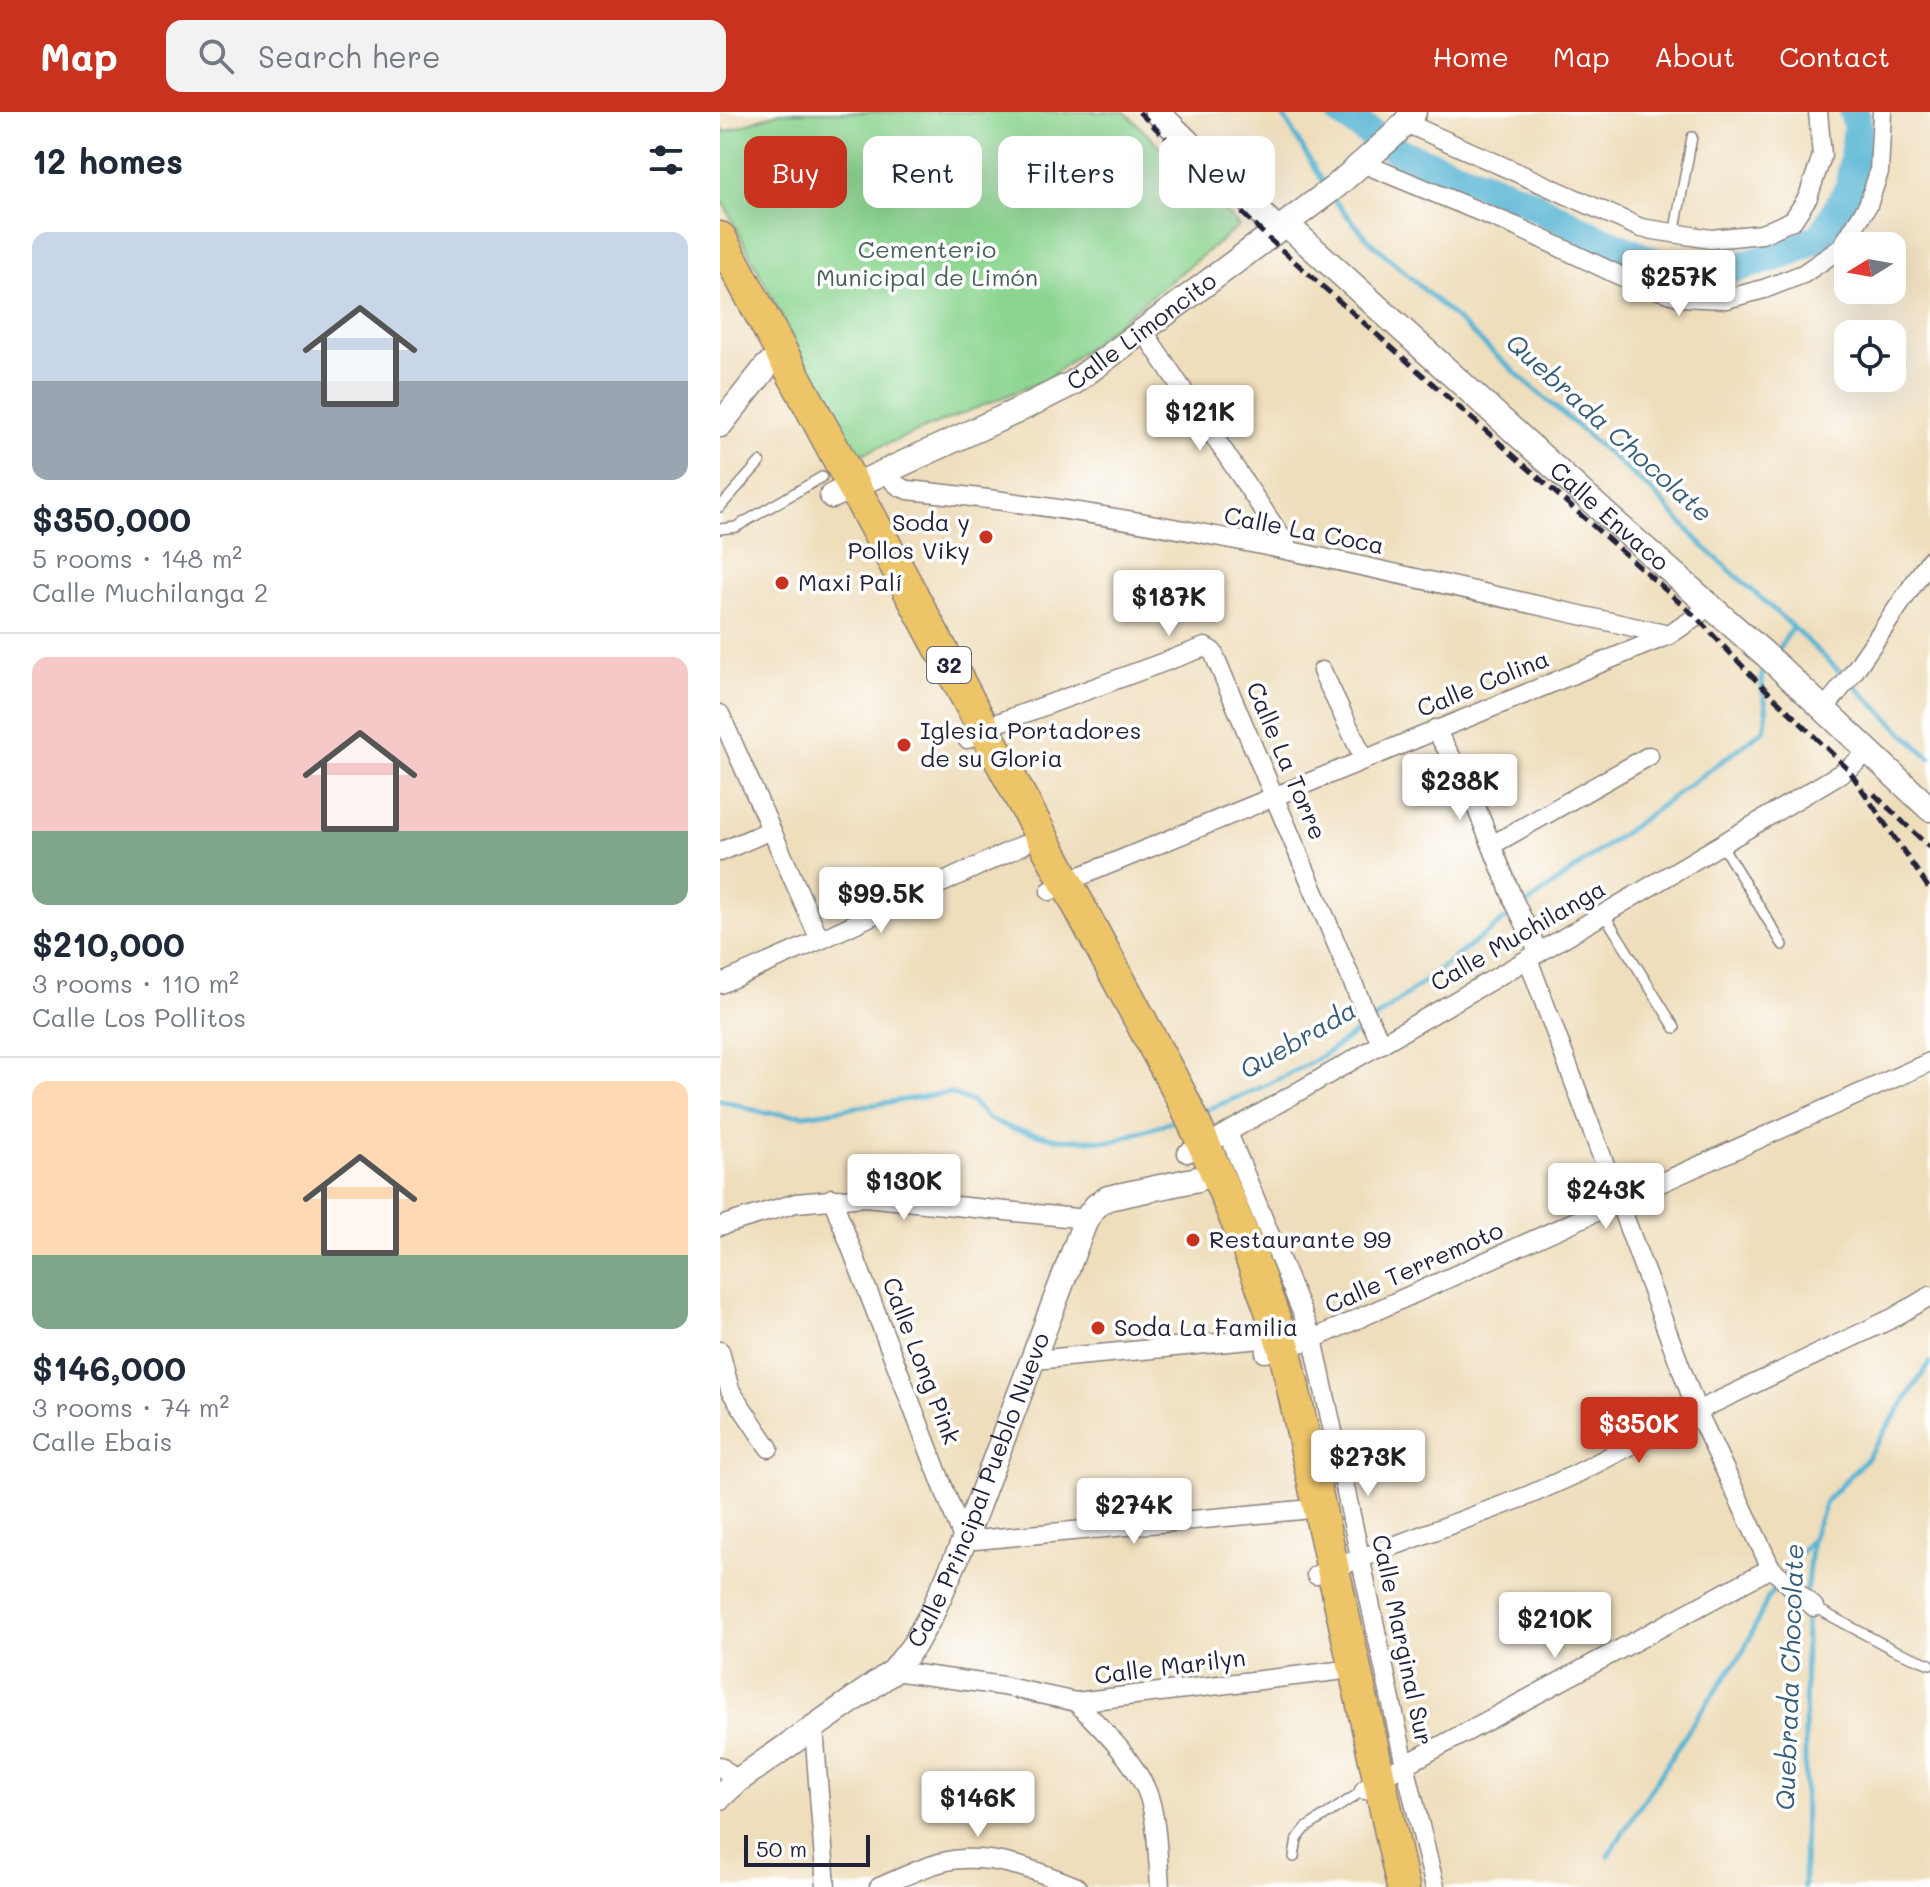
<!DOCTYPE html>
<meta charset="utf-8">
<style>
:root{--surface:#fff;--page:#f2f2f3;--text:#1f2937;--muted:#747a83;--line:#e0e1e3;--accent:#c8321e}
body{margin:0;font-family:Mali,sans-serif;background:var(--page);color:var(--text);height:100vh;display:flex;flex-direction:column;font-size:30px;white-space:nowrap}
*{box-sizing:border-box;margin:0}
p{font-size:26px;color:var(--muted)}
.icon{flex:none;width:44px;height:44px;fill:none;stroke:currentColor;stroke-width:2;stroke-linecap:round;stroke-linejoin:round}
.map{position:relative;flex:1;overflow:hidden}
.details{display:flex;flex-direction:column;background:var(--surface);width:720px}
.details>*{flex:none}
.top-card{position:absolute;left:24px;top:24px;width:760px;height:72px;display:flex;gap:16px}
.needle{width:52px;rotate:259deg}
.buttons{position:absolute;left:1114px;top:120px;display:grid;gap:16px}
.buttons a{display:grid;place-items:center;width:72px;height:72px;border-radius:16px;background:var(--surface);box-shadow:0 8px 32px #0002;font-size:40px}
.scale{position:absolute;left:24px;bottom:20px;width:126px;box-sizing:border-box;padding-left:8px;border:4px solid #22223b;border-top:0;font-size:22px;line-height:28px;white-space:nowrap;color:#22223b;-webkit-text-stroke:6px #fff;paint-order:stroke}
.price{position:absolute;translate:-50% -68px;padding:0 18px;border-radius:8px;background:#fff;color:#222;font-size:26px;line-height:52px;filter:drop-shadow(0 2px 4px #0008)}
.price::after{content:'';position:absolute;left:50%;top:48px;width:24px;height:18px;margin-left:-12px;background:inherit;clip-path:polygon(0 0,100% 0,50% 100%)}
.price.active{background:var(--accent);color:#fff}
ul{padding:0;list-style:none}
li{display:grid;align-content:center;gap:16px;height:424px;padding:0 32px}
li+li{border-top:2px solid var(--line)}
li span{display:grid;place-items:center;height:248px;border-radius:16px;color:#555}
li>.icon{margin-inline-start:auto}
span .icon{width:144px;height:144px;fill:#fffc;stroke-width:1}
li b{font-size:34px}
h2{display:flex;justify-content:space-between;align-items:center;height:96px;padding:0 32px;font-size:34px}
.pill{padding:0 28px;border-radius:16px;background:var(--surface);box-shadow:0 8px 32px #0002;font-size:28px;line-height:72px}
.pill.active{background:var(--accent);color:#fff}
header{display:flex;align-items:center;gap:48px;box-sizing:border-box;height:112px;padding:0 40px;background:var(--accent);color:#fff}
header strong{font-size:38px}
nav{display:flex;gap:44px;margin-inline-start:auto;font-size:28px}
.search{width:560px;height:72px;background:var(--page);display:flex;align-items:center;gap:20px;box-sizing:border-box;padding:0 28px;border-radius:16px;color:var(--muted);font-size:30px}
main{display:flex;flex:1;min-height:0}
.map>svg:first-child{display:block}
</style>
<header>
<strong>Map</strong>
<div class="search"><svg class="icon" aria-label="search" viewBox="0 0 24 24"><circle cx="10" cy="10" r="6"/><path d="M15 15l6 6"/></svg>Search here</div>
<nav><a>Home</a><a>Map</a><a>About</a><a>Contact</a></nav>
</header>
<main>
<section class="details">
<h2>12 homes<svg class="icon" aria-label="filters" viewBox="0 0 24 24"><path d="M4 7h16M4 17h16"/><circle cx="9" cy="7" r="2"/><circle cx="15" cy="17" r="2"/></svg></h2>
<ul>
<li><span style="background:linear-gradient(#c9d6e8 60%,#9aa5b1 0)"><svg class="icon" aria-label="home" viewBox="0 0 24 24"><path d="M3 11l9-7 9 7M6 9v11h12V9"/></svg></span><div><b>$350,000</b><p>5 rooms · 148 m²</p><p>Calle Muchilanga 2</p></div></li>
<li><span style="background:linear-gradient(#f6c9c9 70%,#7fa58c 0)"><svg class="icon" aria-label="home" viewBox="0 0 24 24"><path d="M3 11l9-7 9 7M6 9v11h12V9"/></svg></span><div><b>$210,000</b><p>3 rooms · 110 m²</p><p>Calle Los Pollitos</p></div></li>
<li><span style="background:linear-gradient(#ffd9b3 70%,#7fa58c 0)"><svg class="icon" aria-label="home" viewBox="0 0 24 24"><path d="M3 11l9-7 9 7M6 9v11h12V9"/></svg></span><div><b>$146,000</b><p>3 rooms · 74 m²</p><p>Calle Ebais</p></div></li>
</ul>
</section>
<div class="map">
<svg width="1210" height="1775" viewBox="0 0 1210 1775">
<rect width="100%" height="100%" fill="#fff"/>
<filter id="ink" filterUnits="userSpaceOnUse"><feTurbulence type="fractalNoise" baseFrequency=".0125" numOctaves="2"/><feDisplacementMap in="SourceGraphic" scale="16" xChannelSelector="R" yChannelSelector="G"/><feConvolveMatrix kernelMatrix="1 2 1 2 8 2 1 2 1" color-interpolation-filters="sRGB"/></filter>
<filter id="wash" filterUnits="userSpaceOnUse"><feTurbulence type="fractalNoise" baseFrequency=".006" numOctaves="4" result="noise"/><feDisplacementMap in="SourceGraphic" scale="32" xChannelSelector="R" yChannelSelector="G"/><feGaussianBlur stdDeviation="1.8" result="paint"/><feColorMatrix in="noise" values="0 0 0 0 0 0 0 0 0 0 0 0 0 0 0 0 0 1.4 0 .05"/><feComposite in="paint" operator="in"/></filter>
<g filter="url(#wash)">
<rect width="100%" height="100%" fill="#efdebc"/>
<!-- green -->
<polygon fill="#8cd590" stroke="#577c66" stroke-width="2" points="60,0 405,0 519,114 328,267 137,344 80,241 0,84 0,13 5,20"/>
<g fill="none" stroke-linecap="round" stroke-linejoin="round">
<!-- stream -->
<g stroke="#55b4d3" stroke-width="5">
<polyline points="561,0 606,75"/>
<polyline points="613,87 648,127 797,262 934,381 985,436 1073,515 1210,646"/>
<polyline points="1056,541 1073,515"/>
<path d="M 803,795 L 1044,618 C 1051,591 1040,585 1042,561"/>
<polyline points="0,988 44,1001 85,1003 229,981 252,990 269,1007 293,1017 338,1027 392,1029 460,1007"/>
<path d="M 481,1000 C 524,983 569,965 608,940 C 673,897 731,846 794,801"/>
<polyline points="1086,1482 1092,1427 1106,1389 1146,1347 1210,1251"/>
<polyline points="888,1744 977,1605 1023,1540 1048,1486 1089,1430"/>
<polyline points="1084,1775 1086,1496"/>
</g>
<!-- river -->
<polyline stroke="#55b4d3" stroke-width="30" points="620,0 680,41 802,87 874,125 941,153 1000,160 1065,142 1102,124 1130,75 1138,16 1134,0"/>
</g>
</g>
<g filter="url(#ink)">
<g fill="none" stroke-linecap="round" stroke-linejoin="round">
<defs>
<g id="service">
<polyline points="954,123 972,25"/>
<polyline points="0,395 40,350"/>
<polyline points="0,417 16,415 102,365"/>
<polyline points="1001,732 1063,833"/>
<polyline points="884,802 955,916"/>
<polyline points="1094,1495 1174,1538 1210,1552"/>
<polyline points="574,1745 577,1727 586,1716 644,1678"/>
</g>
<g id="minor">
<polyline points="686,11 921,116 991,127 1042,122 1073,108 1088,85 1102,44 1098,0"/>
<polyline points="642,51 797,115 907,167 961,185 1006,187 1044,177 1083,162 1121,136 1148,93 1159,60 1162,0"/>
<polyline points="424,220 570,438"/>
<path d="M 168,356 C 171,369 175,374 188,378 C 445,403 697,467 949,523 L 976,505 L 989,492"/>
<polyline points="602,559 644,647"/>
<polyline points="1104,597 1133,561 1210,448"/>
<polyline points="0,602 100,828"/>
<polyline points="715,617 746,670 794,789 819,841"/>
<polyline points="247,627 264,616 485,535 493,540 644,897 662,932"/>
<polyline points="772,733 929,644"/>
<polyline points="0,740 51,718"/>
<polyline points="330,779 346,770 949,523"/>
<polyline points="808,847 977,1299 1051,1456 1094,1495"/>
<polyline points="0,872 100,828 303,733"/>
<polyline points="508,1021 593,1227 685,1653 715,1775"/>
<polyline points="467,1041 486,1033 808,847 1128,657 1147,641"/>
<polyline points="112,1086 244,1429 581,1398"/>
<polyline points="0,1114 76,1091 145,1085 366,1107"/>
<polyline points="0,1239 10,1278 49,1336"/>
<polyline points="545,1241 593,1227 1210,950"/>
<polyline points="314,1248 541,1227"/>
<polyline points="596,1463 807,1384 854,1363 977,1299 1173,1206 1210,1184"/>
<polyline points="174,1559 283,1574 356,1590"/>
<polyline points="94,1616 106,1775"/>
<polyline points="0,1654 17,1669"/>
<polyline points="644,1678 657,1668 1051,1456"/>
<path d="M 159,1775 C 184,1765 215,1748 242,1747 C 280,1744 322,1761 357,1775"/>
<path d="M 440,1775 C 438,1748 437,1701 426,1677 C 410,1643 382,1617 356,1590 L 617,1559"/>
</g>
<g id="tertiary">
<polyline points="437,0 558,118"/>
<path id="s1" d="M 566,112 L 890,406 L 1046,543 L 1210,697"/>
<polyline points="0,313 47,254 64,243"/>
<path id="s2" d="M 112,384 L 297,299 L 353,271 L 615,75 L 676,21 L 694,0"/>
<path id="s3" d="M 0,1685 L 17,1669 L 174,1559 L 194,1533 L 211,1503 L 244,1429 L 366,1107 L 376,1094 L 388,1086 L 478,1067"/>
</g>
<path id="trunk" d="M 0,126 L 459,980 C 500,1063 534,1148 564,1235 L 683,1775"/>
</defs>
<!-- service casing -->
<use href="#service" stroke="#88807c" stroke-width="12"/>
<!-- minor casing -->
<use href="#minor" stroke="#88807c" stroke-width="21"/>
<!-- tertiary casing -->
<use href="#tertiary" stroke="#88807c" stroke-width="27"/>
<!-- trunk casing -->
<use href="#trunk" stroke="#88807c" stroke-width="35"/>
<!-- service -->
<use href="#service" stroke="#fff" stroke-width="9"/>
<!-- minor -->
<use href="#minor" stroke="#fff" stroke-width="18"/>
<!-- tertiary -->
<use href="#tertiary" stroke="#fff" stroke-width="24"/>
<!-- trunk -->
<use href="#trunk" stroke="#eec469" stroke-width="32"/>
<!-- rail -->
<g stroke="#22223b" stroke-width="5" stroke-dasharray="12 6" stroke-linecap="butt">
<polyline points="419,0 548,126 976,505 1031,563 1128,657 1210,778"/>
<polyline points="1154,682 1210,736"/>
</g>
</g>
</g>
<!-- markers -->
<g fill="#c8321e" stroke="#fff" stroke-width="3">
<circle cx="266" cy="425" r="8"/>
<circle cx="62" cy="471" r="8"/>
<circle cx="184" cy="633" r="8"/>
<circle cx="473" cy="1128" r="8"/>
<circle cx="378" cy="1216" r="8"/>
</g>
<g text-anchor="middle" stroke-width="7" stroke-linejoin="round" paint-order="stroke">
<!-- shield labels -->
<rect fill="#fff" stroke="#646476" stroke-width="2" x="207" y="535" width="44" height="36" rx="6"/>
<g font-size="22" font-weight="bold" fill="#22223b">
<text x="229" y="561">32</text>
</g>
<!-- park labels -->
<g font-size="24" fill="#476159" stroke="#fff">
<text x="207" y="146">Cementerio<tspan x="207" dy="28">Municipal de Limón</tspan></text>
</g>
<!-- street labels -->
<g font-size="24" fill="#22223b" stroke="#fff">
<text dy="8" stroke="none"><textPath href="#s2" startOffset="352">Calle Limoncito</textPath></text>
<text dy="8" stroke="none"><textPath href="#s1" startOffset="436">Calle Envaco</textPath></text>
<text transform="translate(584 419) rotate(11)" y="8">Calle La Coca</text>
<text transform="translate(763 572) rotate(-22)" y="8">Calle Colina</text>
<text transform="translate(566 649) rotate(67)" y="8">Calle La Torre</text>
<text transform="translate(798 824) rotate(-30)" y="8">Calle Muchilanga</text>
<text transform="translate(694 1156) rotate(-24)" y="8">Calle Terremoto</text>
<text transform="translate(201 1249) rotate(69)" y="8">Calle Long Pink</text>
<text dy="8" stroke="none"><textPath href="#s3" startOffset="416">Calle Principal Pueblo Nuevo</textPath></text>
<text transform="translate(682 1528) rotate(78)" y="8">Calle Marginal Sur</text>
<text transform="translate(450 1555) rotate(-7)" y="8">Calle Marilyn</text>
</g>
<!-- poi labels -->
<g font-size="24" fill="#22223b" stroke="#fff" text-anchor="start">
<text x="250" y="419" text-anchor="end">Soda y<tspan x="250" dy="28">Pollos Viky</tspan></text>
<text x="78" y="479">Maxi Palí</text>
<text x="200" y="627">Iglesia Portadores<tspan x="200" dy="28">de su Gloria</tspan></text>
<text x="489" y="1136">Restaurante 99</text>
<text x="394" y="1224">Soda La Familia</text>
</g>
<!-- water labels -->
<g font-size="26" font-style="italic" fill="#365c78" stroke="#fff">
<text transform="translate(889 316) rotate(42)" y="9">Quebrada Chocolate</text>
<text transform="translate(578 928) rotate(-30)" y="9">Quebrada</text>
<text transform="translate(1070 1565) rotate(-88)" y="9">Quebrada Chocolate</text>
</g>
</g>
</svg>
<div class="buttons">
<a><svg class="needle" viewBox="-14 -14 28 28"><path d="M0-13l5 13h-10z" fill="#e53935"/><path d="M0 13l5-13h-10z" fill="#747a83"/></svg></a>
<a><svg class="icon" aria-label="locate" viewBox="0 0 24 24"><circle cx="12" cy="12" r="6"/><path d="M12 2v4M12 18v4M2 12h4M18 12h4"/></svg></a>
</div>
<div class="scale">50 m</div>
<b class="price" style="left:959px;top:206px">$257K</b>
<b class="price" style="left:480px;top:341px">$121K</b>
<b class="price" style="left:449px;top:526px">$187K</b>
<b class="price" style="left:740px;top:710px">$238K</b>
<b class="price" style="left:161px;top:823px">$99.5K</b>
<b class="price" style="left:184px;top:1110px">$130K</b>
<b class="price" style="left:886px;top:1119px">$243K</b>
<b class="price active" style="left:919px;top:1353px">$350K</b>
<b class="price" style="left:648px;top:1386px">$273K</b>
<b class="price" style="left:414px;top:1434px">$274K</b>
<b class="price" style="left:835px;top:1548px">$210K</b>
<b class="price" style="left:258px;top:1727px">$146K</b>
<div class="top-card">
<a class="pill active">Buy</a>
<a class="pill">Rent</a>
<a class="pill">Filters</a>
<a class="pill">New</a>
</div>
</div>
</main>
